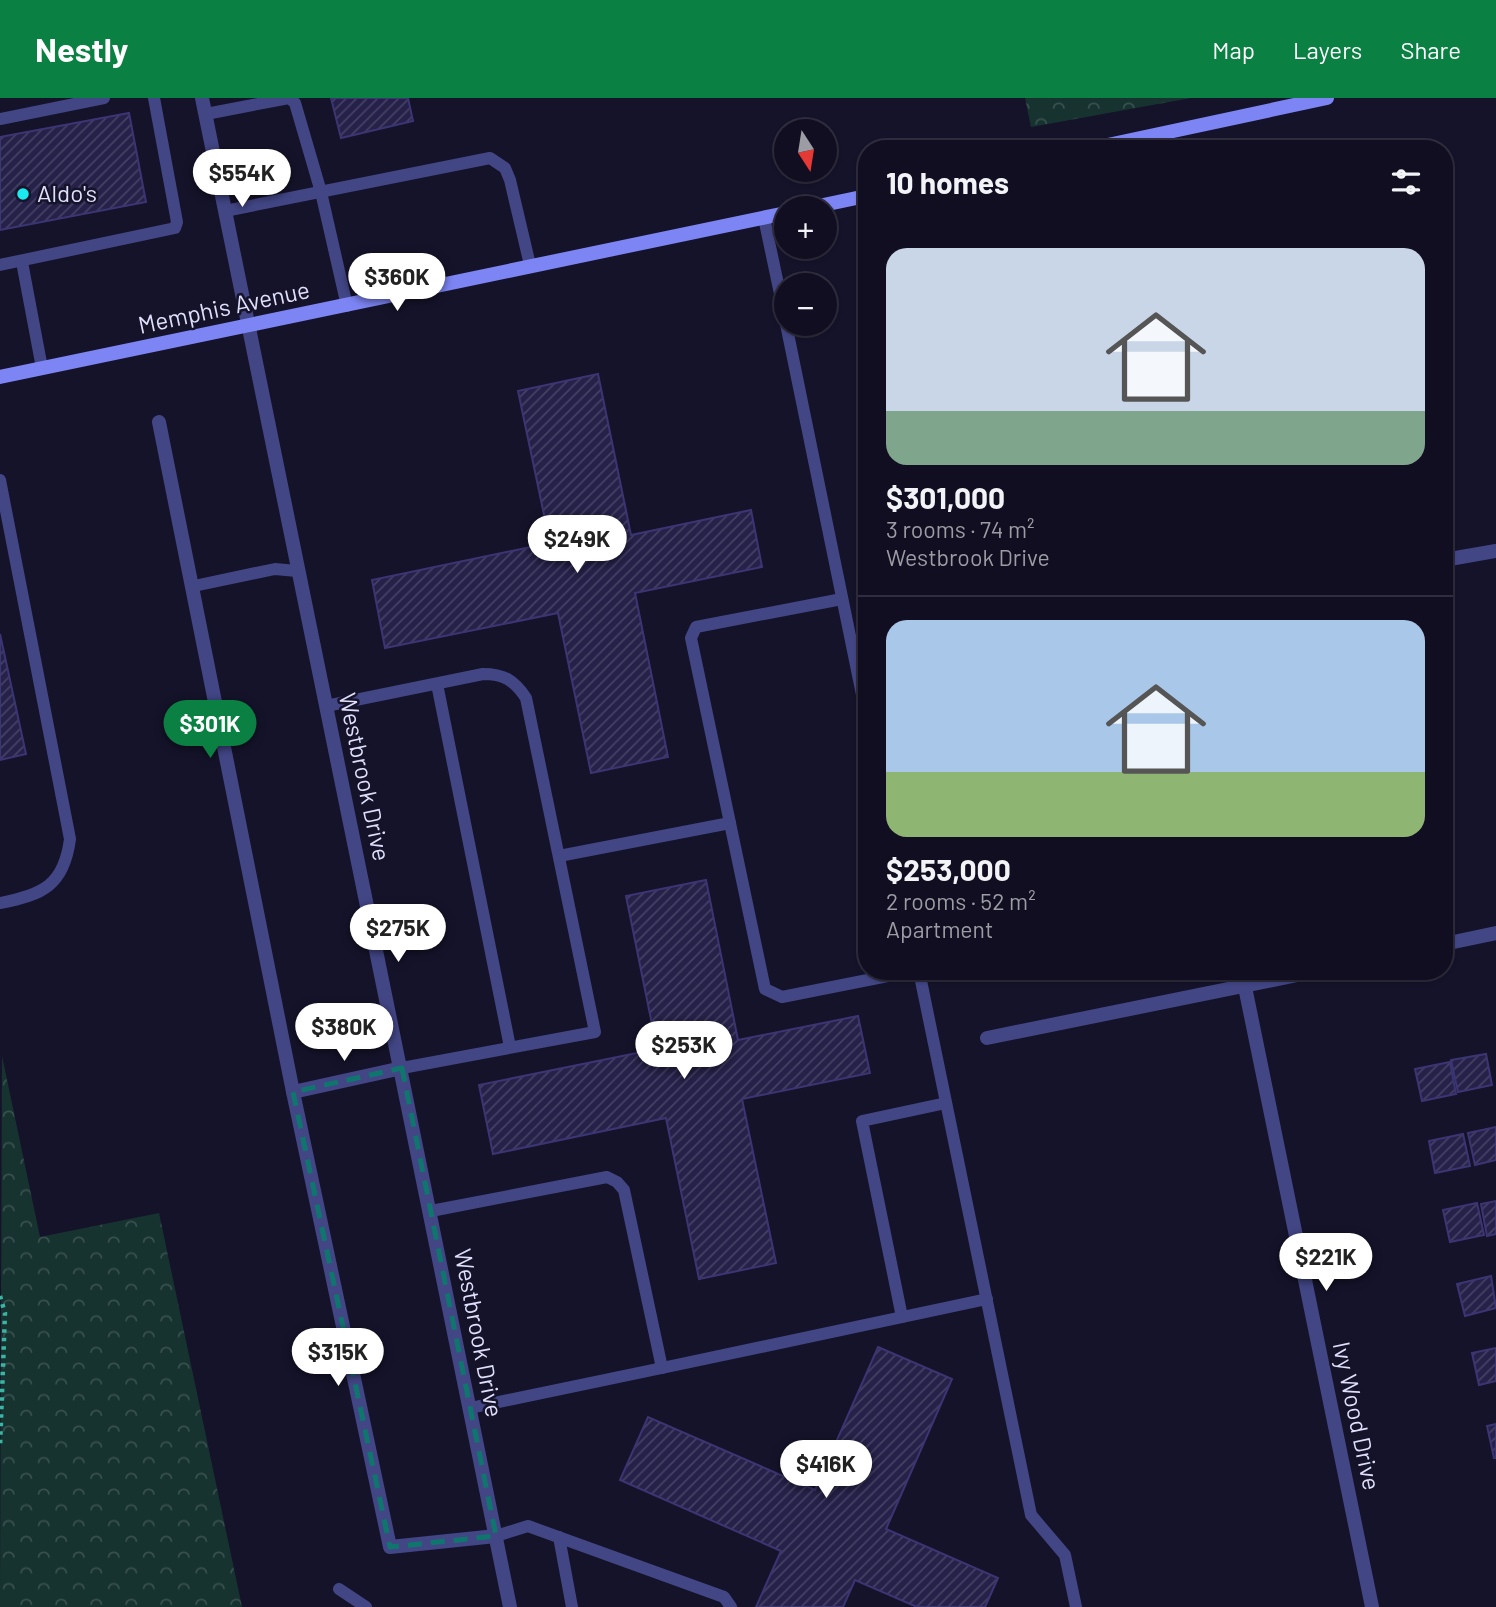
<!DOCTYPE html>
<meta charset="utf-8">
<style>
:root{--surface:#100e20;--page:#191729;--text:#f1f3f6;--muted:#9c9ca5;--line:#302e3e;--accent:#0b8043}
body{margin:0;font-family:Barlow,sans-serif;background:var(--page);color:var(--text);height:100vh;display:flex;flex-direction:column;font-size:26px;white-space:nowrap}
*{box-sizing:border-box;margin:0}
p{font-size:23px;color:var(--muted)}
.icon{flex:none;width:38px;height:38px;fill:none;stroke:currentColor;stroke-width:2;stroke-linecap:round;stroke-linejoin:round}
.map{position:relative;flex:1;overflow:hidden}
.side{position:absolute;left:858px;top:42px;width:595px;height:840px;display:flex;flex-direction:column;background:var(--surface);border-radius:28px;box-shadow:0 2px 5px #0004,0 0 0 2px var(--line)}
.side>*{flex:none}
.needle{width:46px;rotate:168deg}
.tools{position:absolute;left:774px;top:21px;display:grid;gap:14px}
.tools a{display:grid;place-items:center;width:63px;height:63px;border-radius:50%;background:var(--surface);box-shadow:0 2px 5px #0004,0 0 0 2px var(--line);font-size:35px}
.price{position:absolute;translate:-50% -60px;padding:0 16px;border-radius:24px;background:#fff;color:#222;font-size:23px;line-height:46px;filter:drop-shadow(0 2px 4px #0008)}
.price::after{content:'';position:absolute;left:50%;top:42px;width:21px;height:16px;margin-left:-10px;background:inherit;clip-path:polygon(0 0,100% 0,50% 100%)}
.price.active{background:var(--accent);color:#fff}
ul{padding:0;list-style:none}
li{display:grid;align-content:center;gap:14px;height:371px;padding:0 28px}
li+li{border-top:2px solid var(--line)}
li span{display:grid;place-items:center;height:217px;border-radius:21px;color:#555}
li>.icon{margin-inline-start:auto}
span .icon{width:126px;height:126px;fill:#fffc;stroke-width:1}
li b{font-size:30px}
h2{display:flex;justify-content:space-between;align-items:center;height:84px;padding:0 28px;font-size:30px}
header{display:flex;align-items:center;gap:42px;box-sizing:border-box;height:98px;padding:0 35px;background:var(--accent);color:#fff}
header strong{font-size:33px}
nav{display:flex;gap:38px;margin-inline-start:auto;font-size:24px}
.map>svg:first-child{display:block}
</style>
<header>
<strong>Nestly</strong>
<nav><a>Map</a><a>Layers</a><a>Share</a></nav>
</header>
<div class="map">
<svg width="1496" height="1509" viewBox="0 0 1496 1509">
<defs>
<pattern id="forest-crowns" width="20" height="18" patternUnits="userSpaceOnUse" patternTransform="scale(1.75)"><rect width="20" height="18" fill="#173330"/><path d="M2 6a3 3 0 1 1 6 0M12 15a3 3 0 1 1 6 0" fill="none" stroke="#38504f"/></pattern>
<pattern id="building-hatch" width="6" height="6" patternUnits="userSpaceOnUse" patternTransform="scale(1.75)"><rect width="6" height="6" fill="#252149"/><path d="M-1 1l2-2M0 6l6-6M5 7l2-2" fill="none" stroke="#444164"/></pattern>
</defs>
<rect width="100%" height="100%" fill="#15132a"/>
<!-- forest -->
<g fill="url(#forest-crowns)">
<polygon points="1025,0 1191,0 1031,29"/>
<polygon points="2,958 40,1139 159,1115 242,1509 0,1509"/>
</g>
<!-- building -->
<g fill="url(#building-hatch)" stroke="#3c3573" stroke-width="2">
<polygon points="331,0 408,0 413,23 341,40"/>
<polygon points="129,15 146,104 0,132 0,39"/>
<polygon points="598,276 631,437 751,412 762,469 635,495 668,659 591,675 558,515 385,550 372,482 550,445 518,293"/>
<polygon points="0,536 26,656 0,662"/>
<polygon points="706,782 738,942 858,918 870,975 742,1001 776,1165 699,1181 666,1020 493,1056 479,987 657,951 626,798"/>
<polygon points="1486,956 1492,987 1458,994 1451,962"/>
<polygon points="1450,964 1456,996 1422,1003 1415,971"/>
<polygon points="1496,1029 1496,1062 1475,1067 1468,1035"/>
<polygon points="1463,1036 1470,1068 1435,1075 1429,1043"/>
<polygon points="1496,1103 1496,1136 1487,1138 1481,1106"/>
<polygon points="1477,1105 1484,1137 1450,1144 1443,1112"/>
<polygon points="1491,1178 1496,1210 1465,1218 1457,1186"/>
<polygon points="878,1249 952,1281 886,1431 998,1480 985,1509 917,1509 855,1482 843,1509 756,1509 781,1453 620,1382 648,1319 815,1392"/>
<polygon points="1496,1250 1496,1283 1479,1287 1472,1255"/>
<polygon points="1496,1326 1496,1360 1494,1360 1487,1328"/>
</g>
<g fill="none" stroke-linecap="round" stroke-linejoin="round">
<!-- path -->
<polyline stroke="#3bb4a2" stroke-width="4.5" stroke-dasharray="3.5 5" stroke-linecap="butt" points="0,1198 5,1215 0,1350"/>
<!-- lane -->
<g stroke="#424685" stroke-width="12">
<polyline points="206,16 289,0 295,5 321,94 347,208"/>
<polyline points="0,21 104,0"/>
<polyline points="225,113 490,60 505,70 510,82 530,167"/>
<polyline points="764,120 786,224"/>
<polyline points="22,164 42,270"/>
<polyline points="0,167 175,130 177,124 154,0"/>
<polyline points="786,226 866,616"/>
<path d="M 0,382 L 70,741 C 64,787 43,797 0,805"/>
<polyline points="194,488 275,471 297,473"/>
<polyline points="842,501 696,529 691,540 765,891 782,899 913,873"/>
<polyline points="437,586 510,949"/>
<path d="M 326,608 L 483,576 C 504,576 514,582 526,600 L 595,934 L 402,970"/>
<polyline points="559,758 730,725"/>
<polyline points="919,873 1031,1417 1065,1457 1076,1509"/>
<polyline points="431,1113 607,1079 617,1084 624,1092 662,1270 470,1310"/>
<polyline points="902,1219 862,1023 946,1005"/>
<polyline points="662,1270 987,1201"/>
<polyline points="496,1438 528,1428 724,1499 731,1509"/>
<polyline points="559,1439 572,1509"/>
<polyline points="339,1491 366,1509"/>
</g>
<!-- street -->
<g stroke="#424685" stroke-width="14">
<polyline points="202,0 510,1509"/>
<polyline points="159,324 293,994 390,1449 496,1438"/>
<polyline points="1444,462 1496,453"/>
<polyline points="1444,846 1496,835"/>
<polyline points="1245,889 1372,1509"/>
<polyline points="987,940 1317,873"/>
<polyline points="293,994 402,970"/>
</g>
<!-- secondary -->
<g stroke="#7d85f5" stroke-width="14">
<polyline points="1089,51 1327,0"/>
<polyline points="809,110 866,98"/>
<polyline points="0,279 786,115"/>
</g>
</g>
<!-- marked area -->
<path fill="none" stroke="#0f766e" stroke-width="5" stroke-dasharray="14 9" stroke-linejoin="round" d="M 402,970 L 496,1438 L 390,1449 L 293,994 Z"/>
<!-- markers -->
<circle fill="#1aeaed" stroke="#15132a" stroke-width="2.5" cx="23" cy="96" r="7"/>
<g text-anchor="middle" stroke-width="5" stroke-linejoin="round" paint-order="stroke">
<!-- poi labels -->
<g font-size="24" fill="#dfdffc" stroke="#15132a" text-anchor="start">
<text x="37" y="104">Aldo's</text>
</g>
<!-- street labels -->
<g font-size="24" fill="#dfdffc" stroke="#15132a">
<text transform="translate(224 210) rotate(-12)" y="8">Memphis Avenue</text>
<text transform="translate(364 679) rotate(78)" y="8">Westbrook Drive</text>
<text transform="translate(478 1235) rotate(79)" y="8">Westbrook Drive</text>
<text transform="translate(1356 1318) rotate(78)" y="8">Ivy Wood Drive</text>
</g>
</g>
</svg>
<div class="tools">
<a><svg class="needle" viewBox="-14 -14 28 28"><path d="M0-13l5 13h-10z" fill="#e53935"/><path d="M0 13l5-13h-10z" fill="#9c9ca5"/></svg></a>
<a>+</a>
<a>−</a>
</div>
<b class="price" style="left:242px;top:111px">$554K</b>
<b class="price" style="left:397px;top:215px">$360K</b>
<b class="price" style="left:577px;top:477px">$249K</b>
<b class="price active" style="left:210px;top:662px">$301K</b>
<b class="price" style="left:398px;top:866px">$275K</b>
<b class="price" style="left:344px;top:965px">$380K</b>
<b class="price" style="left:684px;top:983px">$253K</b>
<b class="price" style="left:1326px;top:1195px">$221K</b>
<b class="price" style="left:338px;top:1290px">$315K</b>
<b class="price" style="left:826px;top:1402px">$416K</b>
<section class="side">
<h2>10 homes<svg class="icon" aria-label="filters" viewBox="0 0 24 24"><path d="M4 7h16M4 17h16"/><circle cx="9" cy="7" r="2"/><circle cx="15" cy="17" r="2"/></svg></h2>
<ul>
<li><span style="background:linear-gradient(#c9d6e8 75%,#7fa58c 0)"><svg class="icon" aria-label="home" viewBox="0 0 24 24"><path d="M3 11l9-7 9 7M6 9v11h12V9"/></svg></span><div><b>$301,000</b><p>3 rooms · 74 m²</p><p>Westbrook Drive</p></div></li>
<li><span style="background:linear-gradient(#a9c7e8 70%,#8fb573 0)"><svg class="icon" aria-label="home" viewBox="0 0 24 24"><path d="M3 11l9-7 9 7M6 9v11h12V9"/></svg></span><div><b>$253,000</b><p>2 rooms · 52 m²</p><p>Apartment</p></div></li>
</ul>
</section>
</div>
